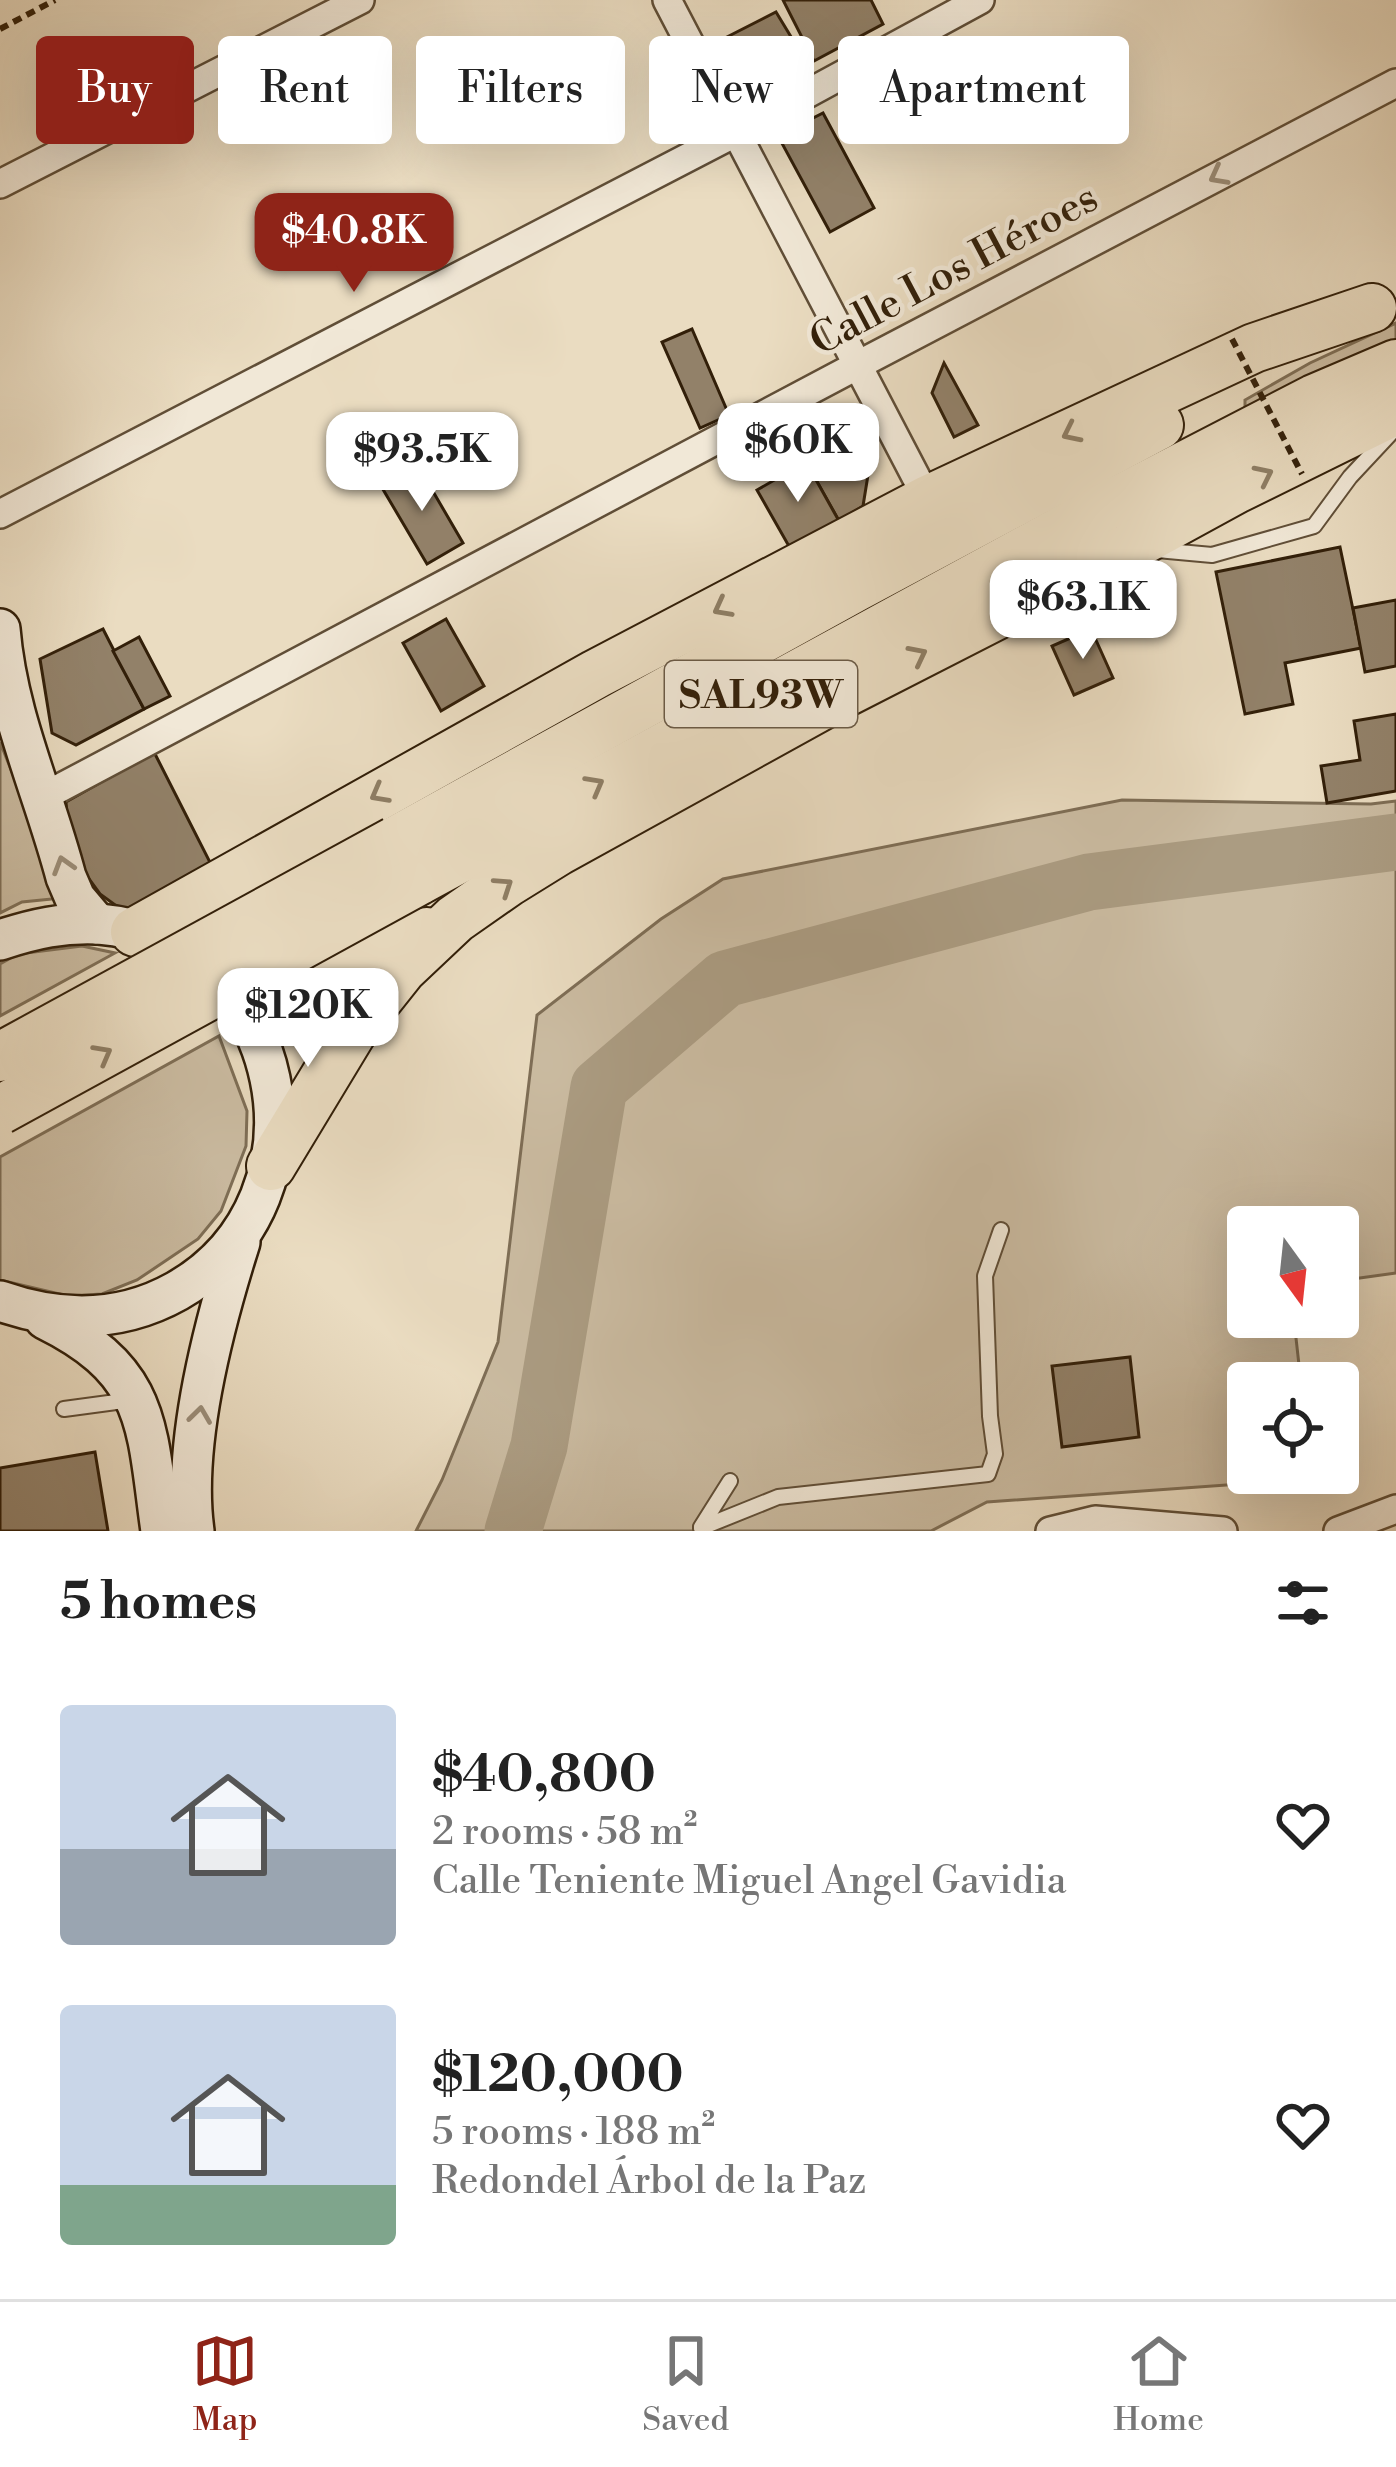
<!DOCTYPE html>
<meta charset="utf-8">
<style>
:root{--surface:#fff;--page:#f6f6f6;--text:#222;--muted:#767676;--line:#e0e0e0;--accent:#8f2418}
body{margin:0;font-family:"Libre Bodoni",serif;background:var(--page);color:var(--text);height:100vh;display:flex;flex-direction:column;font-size:45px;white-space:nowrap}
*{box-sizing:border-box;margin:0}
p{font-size:39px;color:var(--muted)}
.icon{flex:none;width:66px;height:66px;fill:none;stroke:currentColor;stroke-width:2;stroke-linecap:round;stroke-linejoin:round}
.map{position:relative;height:1531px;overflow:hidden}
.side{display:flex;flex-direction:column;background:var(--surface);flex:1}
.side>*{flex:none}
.banner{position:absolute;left:36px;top:36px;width:1326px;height:108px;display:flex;gap:24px}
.needle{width:78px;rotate:165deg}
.fabs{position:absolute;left:1227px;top:1206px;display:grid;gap:24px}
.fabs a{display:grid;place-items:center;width:132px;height:132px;border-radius:12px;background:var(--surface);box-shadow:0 12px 48px #0002;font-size:60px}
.price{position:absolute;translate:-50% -102px;padding:0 27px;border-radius:24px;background:#fff;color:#222;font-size:39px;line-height:78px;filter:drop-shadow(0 3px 6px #0008)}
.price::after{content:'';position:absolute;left:50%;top:72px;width:36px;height:27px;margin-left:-18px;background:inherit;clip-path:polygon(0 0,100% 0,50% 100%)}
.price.current{background:var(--accent);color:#fff}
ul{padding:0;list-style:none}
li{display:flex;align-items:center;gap:36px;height:300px;padding:0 60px}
li span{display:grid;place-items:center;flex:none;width:336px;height:240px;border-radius:12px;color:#555}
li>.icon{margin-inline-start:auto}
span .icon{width:144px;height:144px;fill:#fffc;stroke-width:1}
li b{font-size:51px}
h2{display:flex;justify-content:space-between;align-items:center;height:144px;padding:0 60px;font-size:51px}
.tag{padding:0 42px;border-radius:12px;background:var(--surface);box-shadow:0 12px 48px #0002;font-size:42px;line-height:108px}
.tag.current{background:var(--accent);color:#fff}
.menu{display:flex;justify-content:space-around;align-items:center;height:168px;border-top:3px solid var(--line);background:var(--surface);font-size:33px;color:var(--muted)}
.menu a{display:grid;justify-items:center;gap:6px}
.menu .current{color:var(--accent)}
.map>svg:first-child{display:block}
</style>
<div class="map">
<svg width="1396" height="1531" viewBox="0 0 1396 1531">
<rect width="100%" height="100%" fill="#eadcc1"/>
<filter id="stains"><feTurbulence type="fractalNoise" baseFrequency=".00167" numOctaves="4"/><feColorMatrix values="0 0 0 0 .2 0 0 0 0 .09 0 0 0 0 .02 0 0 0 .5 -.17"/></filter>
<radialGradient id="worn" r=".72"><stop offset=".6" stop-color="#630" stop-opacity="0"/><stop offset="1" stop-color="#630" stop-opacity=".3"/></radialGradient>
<!-- green -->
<g fill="#cbbca2" stroke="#7e6e56" stroke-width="3">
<polygon points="1396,323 1396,351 1245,409 1245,400 1310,363"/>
<polygon points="0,742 62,898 22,902 0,913"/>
<polygon points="1122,800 1371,804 1396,801 1396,1273 1338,1281 1338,1227 1248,1227 1248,1317 1287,1317 1289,1329 1295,1329 1301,1383 1248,1383 1248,1473 1308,1473 1309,1479 987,1502 931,1531 416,1531 442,1480 498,1342 537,1015 661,919 723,879"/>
<polygon points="82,946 115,953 0,1016 0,964 18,954"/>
<polygon points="219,1036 247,1111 246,1146 221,1211 198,1239 137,1280 102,1294 68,1296 0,1280 0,1157"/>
</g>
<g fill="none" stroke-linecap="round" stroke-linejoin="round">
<!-- river -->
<polyline stroke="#ab9c82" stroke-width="57" points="513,1531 539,1446 599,1087 725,979 1089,882 1396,842"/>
</g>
<!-- building -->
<g fill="#928169" stroke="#321f09" stroke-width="3">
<polygon points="783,0 871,0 883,24 814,61"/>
<polygon points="776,12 802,55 764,74 735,68 719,41"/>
<polygon points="870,105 882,132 856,142 844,115"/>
<polygon points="823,113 874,208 830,232 778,136"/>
<polygon points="692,329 729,415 700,428 662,342"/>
<polygon points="944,363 978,425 954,437 932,393"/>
<polygon points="849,440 868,475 863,506 839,521 806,462"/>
<polygon points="806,462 839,521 790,548 757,490"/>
<polygon points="417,464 463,543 427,564 381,486"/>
<polygon points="1340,547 1361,648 1285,663 1293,704 1245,714 1216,572"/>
<polygon points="1396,600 1396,666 1365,672 1353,608"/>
<polygon points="446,619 484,686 441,711 403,643"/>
<polygon points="103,629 144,709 76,745 52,733 40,659"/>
<polygon points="1091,629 1113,678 1074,695 1052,646"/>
<polygon points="139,637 170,696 144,709 113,651"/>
<polygon points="1396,714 1396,791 1327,803 1321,766 1360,760 1354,721"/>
<polygon points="154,752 218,878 149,914 122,910 100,894 81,868 68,832 66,802"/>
<polygon points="1130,1357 1139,1437 1062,1447 1052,1366"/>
<polygon points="95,1452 108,1531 0,1531 0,1468"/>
</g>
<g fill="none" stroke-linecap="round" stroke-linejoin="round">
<defs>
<g id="lane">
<polyline points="1157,550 1212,555 1314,526 1350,477 1392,432"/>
<polyline points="64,1409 131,1400"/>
<polyline points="701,1527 730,1481"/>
<polyline points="701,1528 778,1497 988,1474 995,1454 990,1416 985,1276 1001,1230"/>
</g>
<g id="street">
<polyline points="667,0 928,500"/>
<polyline points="0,184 360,0"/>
<polyline points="0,514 737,132 980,0"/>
<polyline points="41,798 858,365 1396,83"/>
<polyline points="1050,1531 1095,1520 1223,1531"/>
<polyline points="1338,1531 1396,1509"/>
</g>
<g id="secondary">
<path d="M 0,629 C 7,716 44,793 66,877 L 75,898 L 97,924"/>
<path d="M 0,940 C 33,929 64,922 99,924 C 288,940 340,1198 177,1291 C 120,1323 60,1322 0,1301"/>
<path d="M 45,1319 C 152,1372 146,1425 161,1531"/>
<path d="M 194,1531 C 182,1445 214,1324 240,1242"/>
</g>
<g id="highway">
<polyline points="395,841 856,587 1159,425"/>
<polyline points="418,881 1105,507 1314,399 1396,364"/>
<path d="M 263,923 C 287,1017 372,956 427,932"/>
<polyline points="135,932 596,674 928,500 1254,348 1372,308"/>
<polyline points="271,1166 352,1032 402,969 455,919 508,882 558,851 846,692 1128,548 1236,489 1396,410"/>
</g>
</defs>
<!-- lane casing -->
<use href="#lane" stroke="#604e37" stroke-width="18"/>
<!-- street casing -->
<use href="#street" stroke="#604e37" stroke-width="32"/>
<!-- secondary casing -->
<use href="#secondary" stroke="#321f09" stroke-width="44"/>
<!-- highway casing -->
<use href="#highway" stroke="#321f09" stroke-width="52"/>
<!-- path -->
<polyline stroke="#321f09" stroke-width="6" stroke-dasharray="9 6" stroke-linecap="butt" points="0,29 55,0"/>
<!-- lane -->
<use href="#lane" stroke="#f1e8d7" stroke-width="14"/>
<!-- street -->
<use href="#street" stroke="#f1e8d7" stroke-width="27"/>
<!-- secondary -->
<use href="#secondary" stroke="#f1e8d7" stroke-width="39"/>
<!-- highway -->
<use href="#highway" stroke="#eadcc1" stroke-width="48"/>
<defs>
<g id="highway-bridge">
<polyline points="0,1057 395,841"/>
<polyline points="0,1110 418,881"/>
</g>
</defs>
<!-- highway-bridge casing -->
<use href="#highway-bridge" stroke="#321f09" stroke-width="52" stroke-linecap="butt"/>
<!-- path-bridge -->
<polyline stroke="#321f09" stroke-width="6" stroke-dasharray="9 6" stroke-linecap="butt" points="1232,339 1302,474"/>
<!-- highway-bridge -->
<use href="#highway-bridge" stroke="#eadcc1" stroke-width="48"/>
</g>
<!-- one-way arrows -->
<defs><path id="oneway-chevron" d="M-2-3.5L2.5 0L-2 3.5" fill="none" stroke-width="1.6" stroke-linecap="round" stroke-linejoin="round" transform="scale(3)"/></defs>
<g stroke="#9b8e7a">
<use href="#oneway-chevron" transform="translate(1218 176) rotate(152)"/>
<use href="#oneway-chevron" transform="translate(63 865) rotate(-107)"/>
<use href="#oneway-chevron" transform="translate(200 1415) rotate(-82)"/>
</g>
<g stroke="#8e7e65">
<use href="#oneway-chevron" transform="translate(1071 433) rotate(154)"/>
<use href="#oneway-chevron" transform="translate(1264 475) rotate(-26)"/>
<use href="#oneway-chevron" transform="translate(722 608) rotate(152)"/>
<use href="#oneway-chevron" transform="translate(918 655) rotate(-27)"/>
<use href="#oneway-chevron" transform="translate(595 785) rotate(-29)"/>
<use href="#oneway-chevron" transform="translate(379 794) rotate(151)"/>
<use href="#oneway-chevron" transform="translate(504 886) rotate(-34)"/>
<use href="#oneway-chevron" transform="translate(103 1054) rotate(-29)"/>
</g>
<g text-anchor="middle" stroke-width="9" stroke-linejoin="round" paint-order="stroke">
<!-- shield labels -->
<rect fill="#f1e8d7" stroke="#6b5b47" stroke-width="3" x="665" y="661" width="192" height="66" rx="9"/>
<g font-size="39" font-weight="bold" fill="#321f09">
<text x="761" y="708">SAL93W</text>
</g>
<!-- street labels -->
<g font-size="42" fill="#321f09" stroke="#f1e8d7">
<text transform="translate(953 268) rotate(-28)" y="15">Calle Los Héroes</text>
</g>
</g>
<rect width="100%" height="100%" filter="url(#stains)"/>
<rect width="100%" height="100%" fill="url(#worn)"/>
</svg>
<div class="fabs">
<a><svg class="needle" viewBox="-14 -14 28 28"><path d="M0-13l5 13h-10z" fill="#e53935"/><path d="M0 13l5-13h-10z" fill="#767676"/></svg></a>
<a><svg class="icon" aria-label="locate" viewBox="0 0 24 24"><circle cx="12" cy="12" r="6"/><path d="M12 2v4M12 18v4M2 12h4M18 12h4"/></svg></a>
</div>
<b class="price current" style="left:354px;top:295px">$40.8K</b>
<b class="price" style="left:798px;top:505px">$60K</b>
<b class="price" style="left:422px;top:514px">$93.5K</b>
<b class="price" style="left:1083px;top:662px">$63.1K</b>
<b class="price" style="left:308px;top:1070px">$120K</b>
<div class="banner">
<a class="tag current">Buy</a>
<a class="tag">Rent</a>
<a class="tag">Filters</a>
<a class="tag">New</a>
<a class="tag">Apartment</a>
</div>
</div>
<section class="side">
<h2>5 homes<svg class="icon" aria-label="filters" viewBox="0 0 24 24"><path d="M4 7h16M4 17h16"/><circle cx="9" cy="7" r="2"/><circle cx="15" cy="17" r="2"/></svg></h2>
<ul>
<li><span style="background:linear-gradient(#c9d6e8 60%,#9aa5b1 0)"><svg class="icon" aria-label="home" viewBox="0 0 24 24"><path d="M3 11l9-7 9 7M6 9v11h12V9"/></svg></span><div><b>$40,800</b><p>2 rooms · 58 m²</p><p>Calle Teniente Miguel Angel Gavidia</p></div><svg class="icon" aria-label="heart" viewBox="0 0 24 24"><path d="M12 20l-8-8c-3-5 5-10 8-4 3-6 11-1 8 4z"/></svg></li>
<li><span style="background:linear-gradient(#c9d6e8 75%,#7fa58c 0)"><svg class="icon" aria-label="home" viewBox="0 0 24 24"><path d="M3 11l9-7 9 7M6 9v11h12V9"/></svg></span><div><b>$120,000</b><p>5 rooms · 188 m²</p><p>Redondel Árbol de la Paz</p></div><svg class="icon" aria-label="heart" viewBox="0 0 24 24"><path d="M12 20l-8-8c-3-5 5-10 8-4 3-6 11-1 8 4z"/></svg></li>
</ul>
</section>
<nav class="menu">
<a class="current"><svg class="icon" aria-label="map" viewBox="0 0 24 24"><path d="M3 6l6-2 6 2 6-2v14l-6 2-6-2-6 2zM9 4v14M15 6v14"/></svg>Map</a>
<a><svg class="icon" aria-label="saved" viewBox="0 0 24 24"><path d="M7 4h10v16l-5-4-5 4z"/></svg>Saved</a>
<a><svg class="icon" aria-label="home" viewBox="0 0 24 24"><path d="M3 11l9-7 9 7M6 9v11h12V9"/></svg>Home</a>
</nav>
